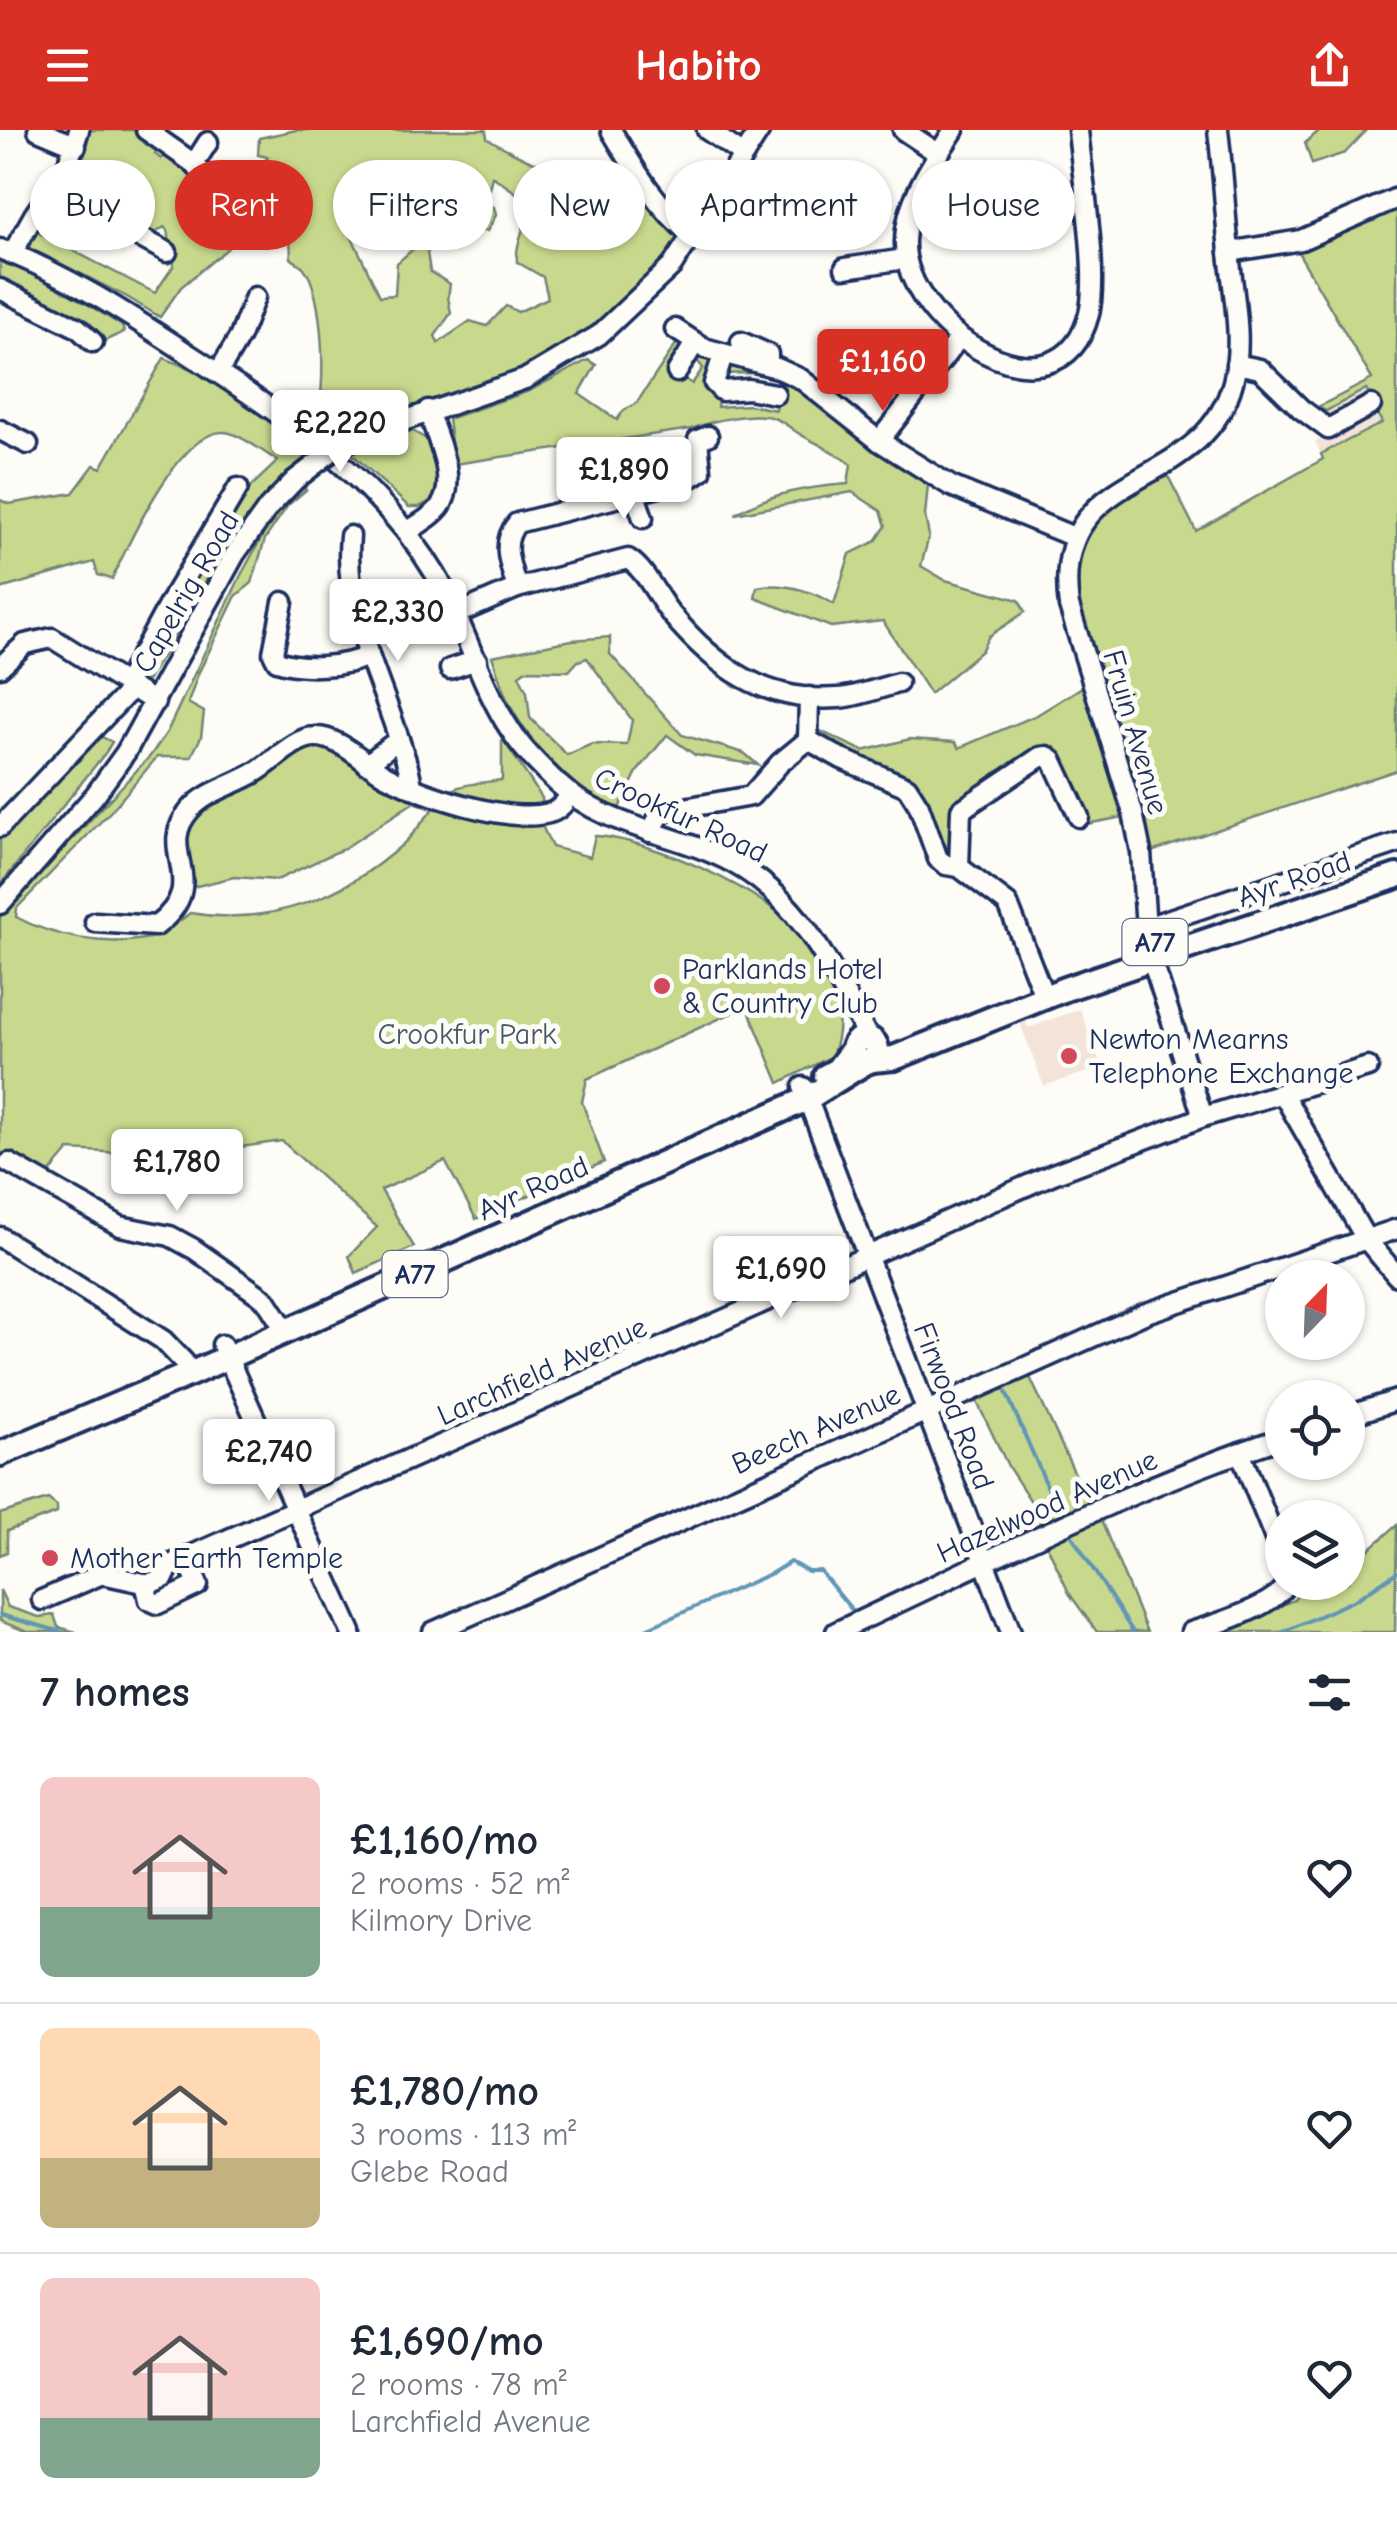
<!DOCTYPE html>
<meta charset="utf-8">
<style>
:root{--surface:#fff;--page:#f2f2f3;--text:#1f2937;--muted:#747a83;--line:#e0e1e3;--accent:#d93025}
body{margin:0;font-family:"Comic Neue",sans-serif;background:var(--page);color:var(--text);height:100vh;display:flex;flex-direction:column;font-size:38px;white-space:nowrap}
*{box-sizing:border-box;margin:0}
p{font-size:32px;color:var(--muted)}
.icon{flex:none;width:55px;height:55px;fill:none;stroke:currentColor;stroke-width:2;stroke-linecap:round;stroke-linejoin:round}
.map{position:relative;height:1502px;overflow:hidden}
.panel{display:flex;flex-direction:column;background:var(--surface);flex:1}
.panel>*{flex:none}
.top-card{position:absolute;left:30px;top:30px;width:1338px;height:90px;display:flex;gap:20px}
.needle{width:65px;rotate:23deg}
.fabs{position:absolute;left:1265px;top:1130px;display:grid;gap:20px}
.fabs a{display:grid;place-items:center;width:100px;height:100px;border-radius:50%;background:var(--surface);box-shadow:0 2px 8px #0004;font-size:50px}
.price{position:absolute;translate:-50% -85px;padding:0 22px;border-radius:10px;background:#fff;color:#222;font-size:32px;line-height:65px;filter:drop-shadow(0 2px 5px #0008)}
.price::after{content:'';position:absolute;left:50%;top:60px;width:30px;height:22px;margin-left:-15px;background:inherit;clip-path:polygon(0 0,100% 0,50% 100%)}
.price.on{background:var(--accent);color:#fff}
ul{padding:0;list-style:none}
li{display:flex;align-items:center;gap:30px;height:250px;padding:0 40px}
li+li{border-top:2px solid var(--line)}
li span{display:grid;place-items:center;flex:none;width:280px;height:200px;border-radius:15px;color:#555}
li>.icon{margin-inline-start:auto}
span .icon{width:120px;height:120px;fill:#fffc;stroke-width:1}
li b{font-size:42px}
h2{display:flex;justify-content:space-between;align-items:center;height:120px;padding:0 40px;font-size:42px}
.pill{padding:0 35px;border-radius:45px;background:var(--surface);box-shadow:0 2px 8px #0004;font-size:35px;line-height:90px}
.pill.on{background:var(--accent);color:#fff}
header{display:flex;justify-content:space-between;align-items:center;height:130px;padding:0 40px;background:var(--accent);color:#fff;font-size:45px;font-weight:800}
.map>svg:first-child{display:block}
</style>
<header><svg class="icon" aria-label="menu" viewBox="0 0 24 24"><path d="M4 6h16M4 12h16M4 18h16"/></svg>Habito<svg class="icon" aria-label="share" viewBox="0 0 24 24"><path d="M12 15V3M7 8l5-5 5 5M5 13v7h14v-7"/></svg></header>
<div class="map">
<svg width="1397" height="1502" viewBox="0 0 1397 1502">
<rect width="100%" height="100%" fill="#fdfcf7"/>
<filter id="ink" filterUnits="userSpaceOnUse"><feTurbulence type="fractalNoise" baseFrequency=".01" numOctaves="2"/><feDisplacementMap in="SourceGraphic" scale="20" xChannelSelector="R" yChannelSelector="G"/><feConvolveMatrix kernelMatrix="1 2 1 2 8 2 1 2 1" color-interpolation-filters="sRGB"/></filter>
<g filter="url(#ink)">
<!-- built -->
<g fill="#f3e3d8">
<polygon points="1366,259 1382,292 1321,324 1315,312 1336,302 1326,281"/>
<polygon points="1080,879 1102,937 1044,956 1017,885 1023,882 1028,898"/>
</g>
<!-- green -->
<g fill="#c8d98d" stroke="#728476" stroke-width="2.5" fill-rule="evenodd">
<path d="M 89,0 L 134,0 L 159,16 L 155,24 L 161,29 L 166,22 L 179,28 L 221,69 L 247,52 L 268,27 L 258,25 L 259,8 L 296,0 L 486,0 L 487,8 C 533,35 573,52 627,45 L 645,73 L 682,105 C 646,170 585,213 518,240 C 504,246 488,249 474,256 C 467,259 461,265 454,267 C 413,283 367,287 329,310 L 320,302 L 321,297 L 316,290 C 327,262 324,162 304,138 C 301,134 295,132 291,128 L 290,107 L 276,77 L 252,86 L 227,119 L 181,157 L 160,187 L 127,167 L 28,117 L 37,102 L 155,163 L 174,135 L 168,101 L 164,97 L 151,106 L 128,95 L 127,83 L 119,81 L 108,88 L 71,54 L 86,21 ZM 492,46 L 528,71 C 529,93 515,110 517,132 L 543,147 L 548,168 L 518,182 L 506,176 L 487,196 L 470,191 L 438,213 L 435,206 L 451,183 L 448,167 L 450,154 L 430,142 L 427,122 L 441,115 L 449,101 L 487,101 L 496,85 L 494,77 L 486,73 ZM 400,59 L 429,105 L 397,133 L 395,165 L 380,166 L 347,97 L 369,72 Z"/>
<polygon points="1320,0 1367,0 1345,23 1312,34 1305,13"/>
<path d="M 1397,76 L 1397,640 L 1151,722 L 1074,456 C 1072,428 1094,389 1118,373 C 1131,364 1146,357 1160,349 L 1168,346 L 1196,401 L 1323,329 L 1321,324 L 1382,293 L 1366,259 L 1326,281 L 1318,277 L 1372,249 L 1298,122 Z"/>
<polygon points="0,130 53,152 122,196 124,202 104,211 56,177 0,152"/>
<path d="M 680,208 L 687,213 L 685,225 L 678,220 L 667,235 L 692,254 L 703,238 L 696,229 L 704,225 L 723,233 L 781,246 L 886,321 L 885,328 L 928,355 L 925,386 L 929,406 L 921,436 L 945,450 L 1019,470 L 1025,482 L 989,506 L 981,521 L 930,564 L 883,491 L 831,497 L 755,468 L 757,457 C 784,452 811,461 834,474 L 850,424 L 876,411 L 886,396 L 881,381 L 852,362 L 735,384 C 770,363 808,357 848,354 L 851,334 C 835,322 820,315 803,306 C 794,301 786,293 776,289 C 757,280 710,291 691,299 L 454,334 L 448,289 L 529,261 L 588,230 L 596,235 L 579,264 L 617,290 L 624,280 L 636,274 ZM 750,243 L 779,248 L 776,280 L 749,275 L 717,277 L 722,244 Z"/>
<path d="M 164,228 L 196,241 L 316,320 L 282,347 L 241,400 L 231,400 L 193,476 L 146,553 L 143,547 L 180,467 L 242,365 L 278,331 C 263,322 246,308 230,303 C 184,290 128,414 112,449 L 98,445 L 94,432 L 0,459 L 0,370 L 9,374 L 73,363 L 94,335 L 101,338 Z"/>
<polygon points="413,301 426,309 439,351 434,369 419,377 409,377 351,323"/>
<path d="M 303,357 L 306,360 L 288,375 L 265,409 L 252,453 L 236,466 L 198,544 L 188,573 L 204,582 L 201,607 L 191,627 L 157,627 L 113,679 L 17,778 L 16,787 C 53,807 106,817 149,808 C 164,805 178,792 190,783 C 269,797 345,767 403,714 C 419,700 439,666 456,658 C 470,653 488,652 502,650 L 502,608 L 542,668 L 543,698 L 552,717 L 590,727 L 595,706 C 647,708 770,762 801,805 C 806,811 807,820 811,826 C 833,862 848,883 832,926 L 779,953 L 747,876 L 587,949 L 582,972 L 604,1032 L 476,1089 L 445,1031 L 381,1060 L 414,1117 L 356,1143 L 349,1126 L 377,1097 L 282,1011 L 178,1026 L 69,1020 L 47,1046 L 4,1023 L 0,1029 L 0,787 L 151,625 L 167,602 L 241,445 L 274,385 Z"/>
<path d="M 610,507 L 610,524 L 682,605 L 744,623 L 758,635 L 695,625 L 667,605 L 637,642 L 618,680 C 576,665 527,611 508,571 C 501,557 497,540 492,526 L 572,510 ZM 587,528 L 632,590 L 627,615 L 592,614 L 567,625 L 530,588 L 527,562 L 519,545 L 526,540 L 569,541 L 578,531 Z"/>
<polygon points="1084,556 1129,686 1086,694 1059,626 968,669 954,728 945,728 938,700 922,669 817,607 816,599 863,621 910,609 955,612 959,618 1037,585"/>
<polygon points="98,605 112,612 106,622 0,755 0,705"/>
<polygon points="310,611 327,613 429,671 429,678 414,672 345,718 277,750 234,747 189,758 184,711 194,680"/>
<polygon points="1028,1243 1089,1374 1042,1397 1032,1373 1009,1338 974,1266"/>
<polygon points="48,1369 57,1376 57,1383 7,1401 7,1422 0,1425 0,1384"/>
<polygon points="1101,1390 1147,1502 1097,1502 1069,1463 1046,1413"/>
<polygon points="1397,1395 1395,1502 1218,1502 1294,1470 1306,1453 1348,1452 1348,1431 1365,1423"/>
<polygon points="0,1460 8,1477 39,1487 54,1485 58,1497 76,1502 28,1502 0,1491"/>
</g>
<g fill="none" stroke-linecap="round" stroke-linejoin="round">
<!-- stream -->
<g stroke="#6196b6" stroke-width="4">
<polyline points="1006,1262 1062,1390"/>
<polyline points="1067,1398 1133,1502"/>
<polyline points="0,1485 62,1502"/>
<polyline points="639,1502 772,1443 790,1432 808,1441 820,1441 856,1485"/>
<polyline points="1283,1502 1355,1470 1397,1442"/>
</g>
<defs>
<g id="minor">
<polyline points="38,0 76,16"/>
<polyline points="146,0 193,33 212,53"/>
<path d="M 611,0 C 635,40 656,76 692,106"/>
<polyline points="707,0 744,25"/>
<polyline points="903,0 939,24"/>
<path d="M 954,0 C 932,34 906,70 905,111 C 902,197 1059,299 1089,184 C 1099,143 1082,46 1078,0"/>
<polyline points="194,34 208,12"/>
<polyline points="50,59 167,122"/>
<path d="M 0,119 C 66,144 126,183 184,221 C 281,284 375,344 436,445 C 465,494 479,553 511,601 C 523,620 540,636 556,652 C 606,699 675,702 733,733 C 803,771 833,842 869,909"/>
<polyline points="1229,122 1301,110 1397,68"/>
<polyline points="12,124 34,85 66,39 79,0"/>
<polyline points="845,138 905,129"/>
<polyline points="0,159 78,198 93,212"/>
<polyline points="675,199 704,218 777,238 801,249 879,311 951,356 1074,407"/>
<polyline points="741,212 768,224 768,235"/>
<polyline points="723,225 714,253 722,261 748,259 775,264"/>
<polyline points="1236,234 1260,239 1301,279 1328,299 1371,275"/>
<polyline points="677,242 695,213"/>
<polyline points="218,243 240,206 255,167"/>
<polyline points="0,300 28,314"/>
<polyline points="360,306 525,249 599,205 672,136 760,0"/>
<polyline points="879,311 959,208"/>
<polyline points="635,365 643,388"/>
<path d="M 407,402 C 418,394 431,388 439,378 C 460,352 436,308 428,280"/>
<path d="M 350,406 C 343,479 376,538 398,606 C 403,623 411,640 412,658"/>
<path d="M 517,458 C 510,435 500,413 517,393 L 687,350 L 701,341 L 698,310 L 708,306"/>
<path d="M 283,472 L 273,523 L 277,531 C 302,539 345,538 369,525"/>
<path d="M 457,484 L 517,458 L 628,429 C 646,440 657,467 671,484 C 715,537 765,573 838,568 C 857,567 879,558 898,553"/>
<polyline points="0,537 25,514 52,508 155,572"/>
<polyline points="450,539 477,530"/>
<polyline points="125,555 170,472 238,358"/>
<polyline points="808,610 809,567"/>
<polyline points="367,634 399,609"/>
<polyline points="0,697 131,559"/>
<polyline points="650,702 662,682 751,666 780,633 808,610 842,629 907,657 919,676 938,729 946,735 959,737 1008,774 1044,866"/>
<polyline points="959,737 961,680 1040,627 1047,626 1053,631 1079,687"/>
<polyline points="0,774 95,665 126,622 235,424 268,378 295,350"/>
<path d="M 95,792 L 156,796 C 214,751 153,722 190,680 C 206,661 235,655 256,642 C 273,632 294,608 314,607 C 339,605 365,635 387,646 C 423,665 509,694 549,683 C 559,681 565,672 571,664"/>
<polyline points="1146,797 1397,713"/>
<polyline points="803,957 1011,1502"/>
<polyline points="1283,964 1366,1109 1397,1146"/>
<path d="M 1203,987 L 1147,815 L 1141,722 L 1133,683 L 1069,476 C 1049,330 1202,368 1233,252 C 1244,211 1233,164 1229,122 C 1225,81 1223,41 1218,0"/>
<polyline points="9,1033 120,1096 170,1106 194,1119 266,1170 286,1201"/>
<polyline points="0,1107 163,1210 184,1232 190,1244"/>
<polyline points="222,1215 351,1502"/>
<polyline points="1348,1286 1397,1270"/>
<polyline points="1240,1322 1282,1426"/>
<polyline points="145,1432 170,1435"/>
<polyline points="145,1453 149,1470 158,1474 198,1455 187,1428"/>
<polyline points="42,1470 102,1444 148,1454 164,1448 170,1435 1053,1044 1203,987 1368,937"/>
<polyline points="433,1502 1146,1183 1397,1099"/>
<path d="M 836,1502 C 982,1434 1129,1358 1282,1308"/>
<path d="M 1191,1502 C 1214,1495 1279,1475 1287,1452"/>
</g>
<g id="major">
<circle cx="865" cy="920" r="12"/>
<polyline points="872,930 894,928 1065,859 1397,746"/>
<polyline points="826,946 837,940 853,919"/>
<polyline points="0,1324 190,1244 807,969 866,932"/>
</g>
</defs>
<!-- minor casing -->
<use href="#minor" stroke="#1b2f5e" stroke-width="25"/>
<!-- major casing -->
<use href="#major" stroke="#1b2f5e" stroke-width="30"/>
<!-- minor -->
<use href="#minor" stroke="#fdfcf7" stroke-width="18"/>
<!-- major -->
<use href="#major" stroke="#fdfcf7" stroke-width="22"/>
<defs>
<polyline id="minor-bridge" points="295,350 335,319 360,306"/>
</defs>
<!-- minor-bridge casing -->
<use href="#minor-bridge" stroke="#1b2f5e" stroke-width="25" stroke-linecap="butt"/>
<!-- minor-bridge -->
<use href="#minor-bridge" stroke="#fdfcf7" stroke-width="18"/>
</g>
</g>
<!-- markers -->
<g fill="#d1495b" stroke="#fdfcf7" stroke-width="4">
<circle cx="662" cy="856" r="10"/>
<circle cx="1069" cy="926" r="10"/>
<circle cx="50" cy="1428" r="10"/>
</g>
<g text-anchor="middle" stroke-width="10" stroke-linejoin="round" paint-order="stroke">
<!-- shield labels -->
<g fill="#fdfcf7" stroke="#5f6c8c" stroke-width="2.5">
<rect x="1122.5" y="789" width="65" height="46" rx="8"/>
<rect x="382.5" y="1121" width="65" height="46" rx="8"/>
</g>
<g font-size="28" font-weight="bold" fill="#1b2f5e">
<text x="1155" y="822">A77</text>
<text x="415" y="1154">A77</text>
</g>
<!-- street labels -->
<g font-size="30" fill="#1b2f5e" stroke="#fdfcf7">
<text transform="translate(186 462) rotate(-60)" y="10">Capelrig Road</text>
<text transform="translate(1136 602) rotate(74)" y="10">Fruin Avenue</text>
<text transform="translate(681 685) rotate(25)" y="10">Crookfur Road</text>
<text transform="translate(1294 749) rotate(-19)" y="10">Ayr Road</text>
<text transform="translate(533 1058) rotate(-24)" y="10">Ayr Road</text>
<text transform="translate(542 1241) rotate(-24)" y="10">Larchfield Avenue</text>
<text transform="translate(954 1276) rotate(69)" y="10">Firwood Road</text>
<text transform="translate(816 1299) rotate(-24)" y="10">Beech Avenue</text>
<text transform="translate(1047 1376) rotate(-24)" y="10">Hazelwood Avenue</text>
</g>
<!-- poi labels -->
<g font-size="30" fill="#1b2f5e" stroke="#fdfcf7" text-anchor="start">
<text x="682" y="849">Parklands Hotel<tspan x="682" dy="34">&amp; Country Club</tspan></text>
<text x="1089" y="919">Newton Mearns<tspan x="1089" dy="34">Telephone Exchange</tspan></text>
<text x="70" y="1438">Mother Earth Temple</text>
</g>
<!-- park labels -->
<g font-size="30" fill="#465a6a" stroke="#fdfcf7">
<text x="467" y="914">Crookfur Park</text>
</g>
</g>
</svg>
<div class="fabs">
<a><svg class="needle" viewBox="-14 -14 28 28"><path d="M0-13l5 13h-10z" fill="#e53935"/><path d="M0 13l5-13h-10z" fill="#747a83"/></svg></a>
<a><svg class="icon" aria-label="locate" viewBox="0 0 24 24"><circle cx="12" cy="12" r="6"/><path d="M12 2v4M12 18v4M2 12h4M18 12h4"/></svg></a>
<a><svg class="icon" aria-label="layers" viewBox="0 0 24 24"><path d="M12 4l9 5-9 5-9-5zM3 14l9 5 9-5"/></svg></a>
</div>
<b class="price on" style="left:883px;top:284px">£1,160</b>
<b class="price" style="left:340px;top:345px">£2,220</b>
<b class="price" style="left:624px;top:392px">£1,890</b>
<b class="price" style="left:398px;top:534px">£2,330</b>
<b class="price" style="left:177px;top:1084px">£1,780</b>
<b class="price" style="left:781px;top:1191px">£1,690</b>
<b class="price" style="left:269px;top:1374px">£2,740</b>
<div class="top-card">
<a class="pill">Buy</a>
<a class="pill on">Rent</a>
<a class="pill">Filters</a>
<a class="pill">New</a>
<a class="pill">Apartment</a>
<a class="pill">House</a>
</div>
</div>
<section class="panel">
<h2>7 homes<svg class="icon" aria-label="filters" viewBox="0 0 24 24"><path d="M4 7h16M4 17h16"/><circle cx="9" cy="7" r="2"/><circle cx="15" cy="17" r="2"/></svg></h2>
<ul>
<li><span style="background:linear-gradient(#f6c9c9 65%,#7fa58c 0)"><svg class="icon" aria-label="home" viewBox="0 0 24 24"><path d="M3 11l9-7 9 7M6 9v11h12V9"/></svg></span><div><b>£1,160/mo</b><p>2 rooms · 52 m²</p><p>Kilmory Drive</p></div><svg class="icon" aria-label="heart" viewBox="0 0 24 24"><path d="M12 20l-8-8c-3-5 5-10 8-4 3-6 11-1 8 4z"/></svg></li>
<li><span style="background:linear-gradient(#ffd9b3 65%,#c2b280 0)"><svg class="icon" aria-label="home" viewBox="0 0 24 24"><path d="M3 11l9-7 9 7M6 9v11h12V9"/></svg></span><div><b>£1,780/mo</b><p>3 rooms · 113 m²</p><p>Glebe Road</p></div><svg class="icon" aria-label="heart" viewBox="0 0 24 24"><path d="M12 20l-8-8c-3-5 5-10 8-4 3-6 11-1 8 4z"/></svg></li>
<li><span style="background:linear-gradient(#f6c9c9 70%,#7fa58c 0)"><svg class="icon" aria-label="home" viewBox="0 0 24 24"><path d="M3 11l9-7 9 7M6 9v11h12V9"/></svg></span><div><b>£1,690/mo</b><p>2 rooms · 78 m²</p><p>Larchfield Avenue</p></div><svg class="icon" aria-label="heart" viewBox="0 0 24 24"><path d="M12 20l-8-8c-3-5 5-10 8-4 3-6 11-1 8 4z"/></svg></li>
</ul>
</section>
